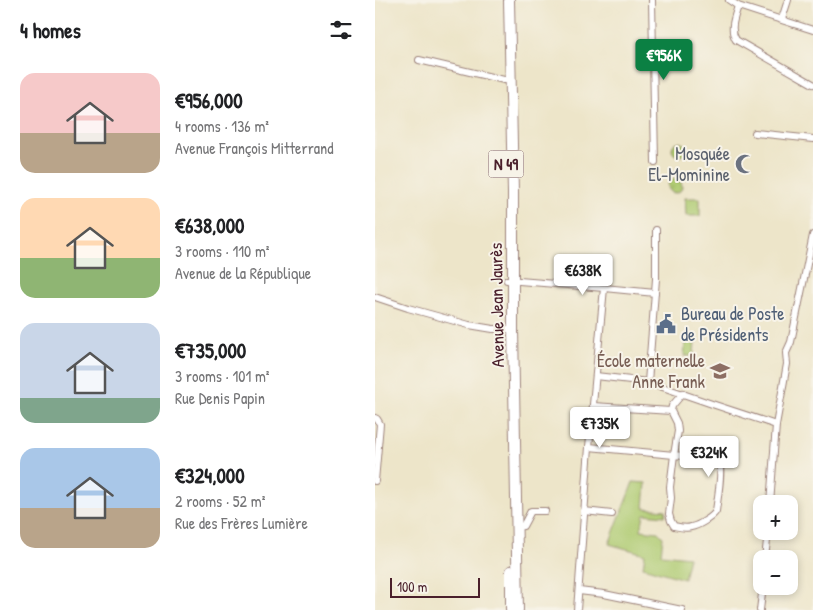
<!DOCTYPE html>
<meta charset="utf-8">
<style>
:root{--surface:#fff;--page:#f6f6f6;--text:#202124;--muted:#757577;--accent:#0b8043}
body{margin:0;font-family:"Patrick Hand",sans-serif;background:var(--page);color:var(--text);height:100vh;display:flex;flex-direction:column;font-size:19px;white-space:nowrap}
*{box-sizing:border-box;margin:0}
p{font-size:16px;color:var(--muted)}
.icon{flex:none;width:28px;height:28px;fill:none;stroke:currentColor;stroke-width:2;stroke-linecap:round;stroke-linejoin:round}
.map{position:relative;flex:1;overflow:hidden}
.panel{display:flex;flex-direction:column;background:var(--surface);width:375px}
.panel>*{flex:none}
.fabs{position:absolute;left:378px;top:495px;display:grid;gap:10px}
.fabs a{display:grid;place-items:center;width:45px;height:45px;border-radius:10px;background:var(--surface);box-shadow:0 2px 8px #0003;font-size:25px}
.scale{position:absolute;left:15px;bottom:12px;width:90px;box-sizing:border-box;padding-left:5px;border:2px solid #4a1f2b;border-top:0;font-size:14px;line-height:18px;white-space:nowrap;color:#4a1f2b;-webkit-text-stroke:4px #f7f3e8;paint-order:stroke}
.price{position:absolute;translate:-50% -42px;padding:0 11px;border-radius:5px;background:#fff;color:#222;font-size:16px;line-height:32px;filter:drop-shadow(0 1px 2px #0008)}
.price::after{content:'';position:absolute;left:50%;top:30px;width:15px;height:11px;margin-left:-8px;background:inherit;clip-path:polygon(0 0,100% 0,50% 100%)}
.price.on{background:var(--accent);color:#fff}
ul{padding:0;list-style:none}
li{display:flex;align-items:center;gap:15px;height:125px;padding:0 20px}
li span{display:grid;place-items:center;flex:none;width:140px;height:100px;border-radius:15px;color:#555}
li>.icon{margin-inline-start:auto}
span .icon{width:60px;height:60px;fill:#fffc;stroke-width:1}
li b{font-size:21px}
h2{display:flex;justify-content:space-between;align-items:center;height:60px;padding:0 20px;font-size:21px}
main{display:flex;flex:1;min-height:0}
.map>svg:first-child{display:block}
</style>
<main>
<section class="panel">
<h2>4 homes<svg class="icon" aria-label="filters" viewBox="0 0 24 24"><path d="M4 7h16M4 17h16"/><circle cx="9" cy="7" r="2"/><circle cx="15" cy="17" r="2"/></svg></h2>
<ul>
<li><span style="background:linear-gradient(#f6c9c9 60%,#b9a48a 0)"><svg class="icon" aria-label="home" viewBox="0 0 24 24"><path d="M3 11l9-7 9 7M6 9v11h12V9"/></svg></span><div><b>€956,000</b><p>4 rooms · 136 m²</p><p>Avenue François Mitterrand</p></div></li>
<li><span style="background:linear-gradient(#ffd9b3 60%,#8fb573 0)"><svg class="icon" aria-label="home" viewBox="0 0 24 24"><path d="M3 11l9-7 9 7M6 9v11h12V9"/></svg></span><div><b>€638,000</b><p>3 rooms · 110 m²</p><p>Avenue de la République</p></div></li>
<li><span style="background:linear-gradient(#c9d6e8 75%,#7fa58c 0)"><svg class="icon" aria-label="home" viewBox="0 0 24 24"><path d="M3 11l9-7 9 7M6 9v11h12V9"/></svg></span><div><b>€735,000</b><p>3 rooms · 101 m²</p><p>Rue Denis Papin</p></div></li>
<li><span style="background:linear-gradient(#a9c7e8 60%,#b9a48a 0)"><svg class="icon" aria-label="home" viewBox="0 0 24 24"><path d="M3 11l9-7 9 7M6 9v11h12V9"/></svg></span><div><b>€324,000</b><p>2 rooms · 52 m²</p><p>Rue des Frères Lumière</p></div></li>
</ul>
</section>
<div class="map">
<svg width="438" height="610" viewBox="0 0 438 610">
<defs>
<pattern id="park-dots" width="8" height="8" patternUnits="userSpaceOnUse" patternTransform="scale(1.25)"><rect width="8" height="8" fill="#aeca70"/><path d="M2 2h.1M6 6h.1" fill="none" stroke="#97ad61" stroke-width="1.8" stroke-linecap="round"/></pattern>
</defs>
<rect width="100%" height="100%" fill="#f7f3e8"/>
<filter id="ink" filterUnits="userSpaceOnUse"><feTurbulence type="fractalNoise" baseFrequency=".02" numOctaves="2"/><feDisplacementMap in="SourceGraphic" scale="10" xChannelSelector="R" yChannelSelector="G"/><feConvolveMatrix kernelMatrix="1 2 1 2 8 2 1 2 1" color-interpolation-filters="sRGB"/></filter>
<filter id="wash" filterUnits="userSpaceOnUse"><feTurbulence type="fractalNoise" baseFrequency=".0096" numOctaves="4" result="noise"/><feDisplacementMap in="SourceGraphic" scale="20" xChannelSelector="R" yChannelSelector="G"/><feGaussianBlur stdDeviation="1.12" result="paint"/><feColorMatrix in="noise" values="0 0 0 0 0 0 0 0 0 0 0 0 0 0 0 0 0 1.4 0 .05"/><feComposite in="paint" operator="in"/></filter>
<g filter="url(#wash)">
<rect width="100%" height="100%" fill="#ede5c9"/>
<!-- grass -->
<g fill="#aeca70" stroke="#7c744e">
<polygon points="310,198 325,198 325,216 311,216"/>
<polygon points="311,338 320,339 319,356 309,356"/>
<polygon points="258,482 271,483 269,508 291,510 290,516 269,514 266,530 283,532 288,537 286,554 314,557 309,579 268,567 270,554 234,544"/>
</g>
<!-- park -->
<g fill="url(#park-dots)" stroke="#7c744e">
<circle cx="304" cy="149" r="7"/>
<circle cx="300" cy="186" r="7"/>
</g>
</g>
<g filter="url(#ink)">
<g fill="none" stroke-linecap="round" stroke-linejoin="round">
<defs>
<g id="street">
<polyline points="277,0 280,162"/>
<polyline points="354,0 363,6 438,30"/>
<path d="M 363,6 C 360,16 354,29 361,40 L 438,84"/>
<polyline points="407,19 413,0"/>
<polyline points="44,60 129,80"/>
<polyline points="380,133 438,139"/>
<polyline points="132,280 229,288 280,293"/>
<polyline points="0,297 33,308 94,325 118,329 138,329"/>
<polyline points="221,376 273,382 340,405 401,425"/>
<polyline points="273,382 281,279 281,230"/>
<polyline points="218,406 296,411"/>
<polyline points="0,418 2,419 5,424 0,481"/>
<path d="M 214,447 L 299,455 L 295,487 L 296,498 L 294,514 L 296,521 L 299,526 C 304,527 311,529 316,527 C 323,526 338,517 341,511 C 342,502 348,470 344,463 C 342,460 340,460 337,459 L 299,455 L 303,431 L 302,423 L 296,411 L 297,406 L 308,393"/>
<polyline points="395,504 401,425 412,364 411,353 416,342 438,235"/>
<polyline points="209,511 237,514"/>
<polyline points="141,527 148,526 156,511 170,511"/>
<polyline points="390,559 393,531"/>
<polyline points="204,591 229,594 307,610"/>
<polyline points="202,610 214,447 229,288"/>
<polyline points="385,610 388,586"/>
</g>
<g id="primary">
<polyline points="134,0 138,193 138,329 143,610"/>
<polyline points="136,571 136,610"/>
</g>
</defs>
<!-- street casing -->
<use href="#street" stroke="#9c827a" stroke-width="8"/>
<!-- primary casing -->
<use href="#primary" stroke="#9c827a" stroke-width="12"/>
<!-- street -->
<use href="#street" stroke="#fff" stroke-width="6"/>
<!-- primary -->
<use href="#primary" stroke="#fff" stroke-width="10"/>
</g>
</g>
<!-- icons -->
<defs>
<symbol id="mosque-bare" viewBox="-9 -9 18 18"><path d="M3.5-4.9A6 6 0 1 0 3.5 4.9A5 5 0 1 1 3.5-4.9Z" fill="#6b7280" stroke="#f7f3e8" stroke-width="2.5" paint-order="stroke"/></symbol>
<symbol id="civic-bare" viewBox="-9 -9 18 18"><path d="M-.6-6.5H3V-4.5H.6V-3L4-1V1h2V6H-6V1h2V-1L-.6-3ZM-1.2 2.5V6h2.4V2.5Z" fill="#5c6f8a" stroke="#f7f3e8" stroke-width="2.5" paint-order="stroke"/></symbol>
<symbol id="school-bare" viewBox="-9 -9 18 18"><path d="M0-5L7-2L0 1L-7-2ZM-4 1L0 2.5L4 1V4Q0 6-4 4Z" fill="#8d6e63" stroke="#f7f3e8" stroke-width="2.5" paint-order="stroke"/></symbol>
</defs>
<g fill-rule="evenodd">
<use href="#mosque-bare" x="356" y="150" width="28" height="28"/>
<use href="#civic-bare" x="277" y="310" width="28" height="28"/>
<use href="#school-bare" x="331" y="357" width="28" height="28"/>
</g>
<g text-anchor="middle" stroke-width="4" stroke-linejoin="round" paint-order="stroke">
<!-- shield labels -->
<rect fill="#f7f3e8" stroke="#7e5f64" stroke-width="1" x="113.5" y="150.5" width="35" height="27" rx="4"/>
<g font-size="16" font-weight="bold" fill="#4a1f2b">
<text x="131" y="170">N 49</text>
</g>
<!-- worship labels -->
<g font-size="18" fill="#5b616d" stroke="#f7f3e8" text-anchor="end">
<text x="355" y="160">Mosquée<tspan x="355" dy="21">El-Mominine</tspan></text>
</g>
<!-- street labels -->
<g font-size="18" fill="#4a1f2b" stroke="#f7f3e8">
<text transform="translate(122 305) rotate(-91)" y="6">Avenue Jean Jaurès</text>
</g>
<!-- service labels -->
<g font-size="18" fill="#4e5e75" stroke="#f7f3e8" text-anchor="start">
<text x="306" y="320">Bureau de Poste<tspan x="306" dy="21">de Présidents</tspan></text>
</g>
<!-- education labels -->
<g font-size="18" fill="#785e54" stroke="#f7f3e8" text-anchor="end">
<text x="330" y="367">École maternelle<tspan x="330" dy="21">Anne Frank</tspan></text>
</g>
</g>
</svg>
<div class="fabs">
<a>+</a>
<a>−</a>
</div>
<div class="scale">100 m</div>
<b class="price on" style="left:289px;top:81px">€956K</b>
<b class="price" style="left:208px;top:296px">€638K</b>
<b class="price" style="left:225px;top:449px">€735K</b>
<b class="price" style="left:334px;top:478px">€324K</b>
</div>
</main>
